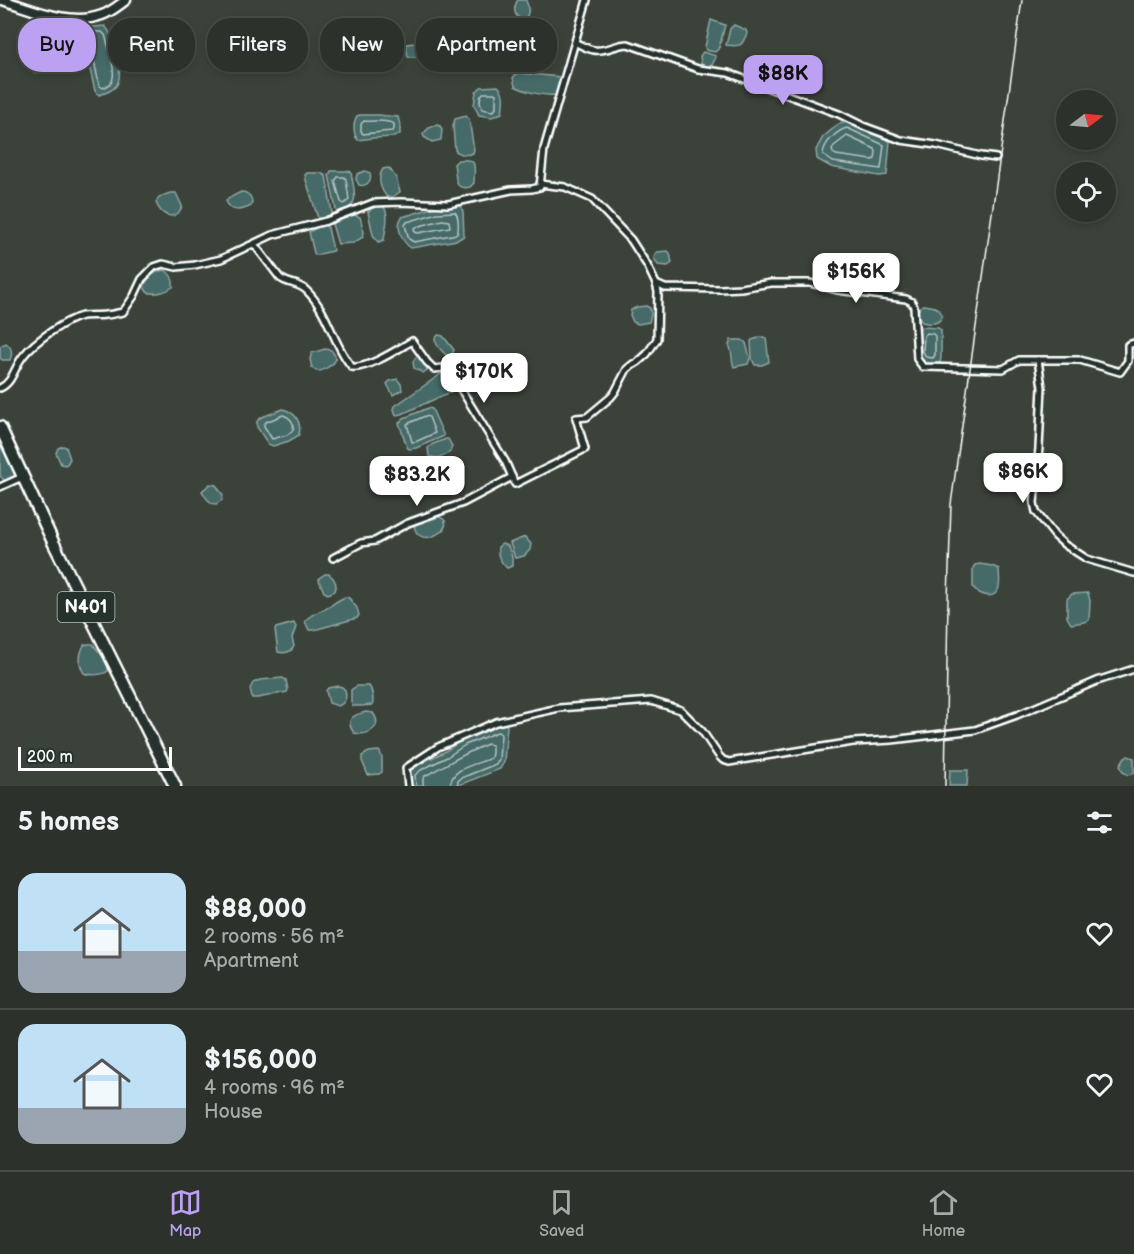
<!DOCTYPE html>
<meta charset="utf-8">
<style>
:root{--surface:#2c322b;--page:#343a33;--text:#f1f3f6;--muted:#a6aaa9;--line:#484d47;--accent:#bca0f2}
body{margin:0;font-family:"Balsamiq Sans",sans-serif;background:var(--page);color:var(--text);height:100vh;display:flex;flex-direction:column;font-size:22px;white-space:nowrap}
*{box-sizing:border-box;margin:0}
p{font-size:20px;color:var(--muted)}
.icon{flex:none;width:33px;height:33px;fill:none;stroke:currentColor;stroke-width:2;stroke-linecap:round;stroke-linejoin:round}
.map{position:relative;height:786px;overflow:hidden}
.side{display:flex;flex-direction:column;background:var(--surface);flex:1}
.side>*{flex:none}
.banner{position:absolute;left:18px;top:18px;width:600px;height:54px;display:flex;gap:12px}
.needle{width:39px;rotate:74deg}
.controls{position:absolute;left:1056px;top:90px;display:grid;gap:12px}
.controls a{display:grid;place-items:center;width:60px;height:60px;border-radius:50%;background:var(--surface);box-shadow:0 3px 9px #0003,0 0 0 2px var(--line);font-size:30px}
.scale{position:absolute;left:18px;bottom:15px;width:154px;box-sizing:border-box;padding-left:6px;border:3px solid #fff;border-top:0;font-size:16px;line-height:21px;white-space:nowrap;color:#fff;-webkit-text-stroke:4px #26332d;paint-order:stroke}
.price{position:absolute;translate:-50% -51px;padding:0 14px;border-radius:12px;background:#fff;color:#222;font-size:20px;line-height:39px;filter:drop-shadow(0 2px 3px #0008)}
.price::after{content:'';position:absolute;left:50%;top:36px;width:18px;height:14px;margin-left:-9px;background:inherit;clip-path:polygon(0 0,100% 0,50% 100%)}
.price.on{background:var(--accent);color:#111}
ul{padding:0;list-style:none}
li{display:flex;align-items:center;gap:18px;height:150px;padding:0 18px}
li+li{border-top:2px solid var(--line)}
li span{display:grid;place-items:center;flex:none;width:168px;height:120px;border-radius:18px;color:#555}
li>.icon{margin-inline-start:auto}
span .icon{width:72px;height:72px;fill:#fffc;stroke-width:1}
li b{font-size:26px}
h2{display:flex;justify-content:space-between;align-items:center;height:72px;padding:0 18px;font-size:26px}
.tag{padding:0 21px;border-radius:24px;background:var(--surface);box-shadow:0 3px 9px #0003,0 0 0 2px var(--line);font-size:21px;line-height:54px}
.tag.on{background:var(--accent);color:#111}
.tab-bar{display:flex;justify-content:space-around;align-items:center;height:84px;border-top:2px solid var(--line);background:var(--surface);font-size:16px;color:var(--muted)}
.tab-bar a{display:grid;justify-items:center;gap:3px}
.tab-bar .on{color:var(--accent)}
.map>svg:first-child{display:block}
</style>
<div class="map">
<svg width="1134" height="786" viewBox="0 0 1134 786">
<rect width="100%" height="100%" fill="#3b4239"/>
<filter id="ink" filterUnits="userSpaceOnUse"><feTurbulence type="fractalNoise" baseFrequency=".0167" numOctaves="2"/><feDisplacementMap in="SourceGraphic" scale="12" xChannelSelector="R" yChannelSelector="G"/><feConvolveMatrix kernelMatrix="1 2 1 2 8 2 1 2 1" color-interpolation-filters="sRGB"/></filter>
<g filter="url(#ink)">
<!-- water -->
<g fill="#456a67" stroke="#8fa6a4" stroke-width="1.5">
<path d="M 518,0 L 526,0 C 529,7 530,16 523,20 C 513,17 513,7 518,0 Z"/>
<polygon points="34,14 44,17 42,29 40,31 31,29 31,18"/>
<polygon points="711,20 725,25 719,48 715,52 706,50 705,47"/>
<path d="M 734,25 L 746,30 L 747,33 C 742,46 741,47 726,45 L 730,29 Z"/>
<path d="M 105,26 C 114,35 125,74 116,86 C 112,91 106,93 99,95 L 95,91 L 88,61 L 82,45 L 83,36 L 87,29 L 93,27 Z"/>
<path d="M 513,32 L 517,32 C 523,40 524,53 519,62 L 513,65 L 511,62 L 503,39 Z"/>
<path d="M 452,33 L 456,35 L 465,62 L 465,65 C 448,69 431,56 436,38 Z"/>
<polygon points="492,40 497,43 501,61 501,64 480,72 475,70 473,65 470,48 472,46"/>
<polygon points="422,42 425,44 428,54 422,57 408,57 406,46 407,44"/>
<polygon points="43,47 50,57 52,67 47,71 35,73 33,71 30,51 32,49"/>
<polygon points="703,52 716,56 716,57 712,65 706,66 701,64 700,56"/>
<path d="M 519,73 L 561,77 L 562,78 L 556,95 C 543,96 526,92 515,86 L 513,78 L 515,75 Z"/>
<path d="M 498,86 C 506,93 503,104 502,113 L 492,117 L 479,115 L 474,105 L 476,92 L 481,87 Z"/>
<path d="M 360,115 L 378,115 L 398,117 L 400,125 L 400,134 L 394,137 L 373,138 L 358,140 C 353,135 353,122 357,116 Z"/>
<path d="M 466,116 L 469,119 L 474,150 L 473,153 C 468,156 458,154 455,150 L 453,126 L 455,119 Z"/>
<polygon points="848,122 873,134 890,141 887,175 879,176 831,167 817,159 816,150 823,137 839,124"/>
<polygon points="437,125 440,126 442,129 441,140 432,142 424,137 423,134 429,128"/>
<path d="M 458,160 C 479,158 474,166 474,183 L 470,187 C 452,191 457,176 454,164 Z"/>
<path d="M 388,168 L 390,169 L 396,178 L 400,192 L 392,197 L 387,197 C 380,189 377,178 383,169 Z"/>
<path d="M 331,171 L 349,171 L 351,172 C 354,192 362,206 338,213 L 336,210 L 329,175 Z"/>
<path d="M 365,171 L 370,173 C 372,181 367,187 359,185 L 356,179 L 357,174 Z"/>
<path d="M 307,173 L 321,173 L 326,176 L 332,213 C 330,217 323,219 318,218 L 306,180 L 305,175 Z"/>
<path d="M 241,192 C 249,192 254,199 251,206 C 241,211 231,213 226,201 L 229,198 Z"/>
<path d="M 170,193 L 176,193 L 182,206 C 177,222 160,217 156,202 L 159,197 Z"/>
<path d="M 382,205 C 391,213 385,229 384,240 L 378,242 L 373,235 L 368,212 L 371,209 Z"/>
<path d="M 458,205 L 461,206 L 463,212 L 464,236 L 457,240 L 411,248 C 402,242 395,226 402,217 L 436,207 Z"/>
<path d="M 354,215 L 360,217 L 364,232 L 363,237 L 353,243 L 338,244 L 332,224 C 338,217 346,216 354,215 Z"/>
<polygon points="324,225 326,226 328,228 333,250 332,251 316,255 314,253 309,232 318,227"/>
<polygon points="668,251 670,253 672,263 668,266 658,265 654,258 655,254 657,252"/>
<path d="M 165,270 C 171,274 174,280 173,287 C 166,292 155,295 147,292 L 144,287 C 148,277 155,271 165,270 Z"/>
<path d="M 923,305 C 932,306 939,306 942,315 C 940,325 930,324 922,322 C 918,318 917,312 920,307 Z"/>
<polygon points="646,306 650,308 651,315 649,322 638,324 633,322 630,315 631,310 637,307"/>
<path d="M 922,327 L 938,328 L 941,330 L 941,358 L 940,363 C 913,369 917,348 918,329 Z"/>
<path d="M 438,335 L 443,336 L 454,350 L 452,356 L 450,357 C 443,354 436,345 435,339 Z"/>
<polygon points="762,337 766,338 769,362 762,365 755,365 752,359 751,341 752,340"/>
<path d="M 731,340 L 742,340 L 746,343 L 750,358 L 748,364 L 734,367 C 731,360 733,352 729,345 Z"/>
<path d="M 6,343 C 12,347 13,354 10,360 L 2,360 L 0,358 L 0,346 Z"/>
<path d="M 325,349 L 331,350 C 338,358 337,362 328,367 C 325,369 320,372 317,371 C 315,371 314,369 312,368 L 310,359 L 312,353 Z"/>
<polygon points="419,355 426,364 427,370 423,373 414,368 413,362 415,358"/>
<polygon points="444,372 448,373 457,387 455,390 402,414 396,415 394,409 395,406"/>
<polygon points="397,379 401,384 402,390 393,395 387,384 390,381"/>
<polygon points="428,408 432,409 444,436 416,448 409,449 407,447 399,423 404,418"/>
<path d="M 283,409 C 295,412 302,422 299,435 L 289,441 L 273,446 L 268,444 L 257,427 L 257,421 L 262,417 Z"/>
<path d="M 446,439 L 448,439 L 452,446 L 450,452 C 445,456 435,459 429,456 L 428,448 L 433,444 Z"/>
<polygon points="3,446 15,472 16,476 13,479 5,481 0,476 0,447"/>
<polygon points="63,446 66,447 70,459 67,464 65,465 61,464 56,453 58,448"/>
<path d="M 400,458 L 403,460 L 412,480 C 406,487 396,491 387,490 C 368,472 380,464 400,458 Z"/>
<path d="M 210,484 L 216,485 L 223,495 L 222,500 L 216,504 C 209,504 205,496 202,491 Z"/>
<path d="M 435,516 C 467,521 417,556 414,524 Z"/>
<polygon points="525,537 531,544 530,550 524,556 515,558 510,543"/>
<path d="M 502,544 L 508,546 L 512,557 L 512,566 L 507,568 C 501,562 497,557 498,547 Z"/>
<path d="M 980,564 L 992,566 L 999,569 C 999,576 1001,584 998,590 C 992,601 978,594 973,587 L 973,568 L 975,565 Z"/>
<path d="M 325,574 L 329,574 C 334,578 338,584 335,591 L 328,594 L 324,592 L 319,580 L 319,578 Z"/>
<polygon points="1088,593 1090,601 1089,620 1084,622 1071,624 1067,617 1067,599 1072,594"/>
<path d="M 345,597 L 349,598 L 357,608 L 359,615 L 357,618 L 314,630 L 309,630 L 305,621 C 310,614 319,612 327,608 C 333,604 338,600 345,597 Z"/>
<path d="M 294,623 L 296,627 L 292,638 L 294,646 C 292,652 284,654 278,652 L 275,630 L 276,628 Z"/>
<path d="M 88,644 L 93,644 C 99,653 109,660 108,671 C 103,675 90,676 84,673 C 78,664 79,655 84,645 Z"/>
<polygon points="283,678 286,680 288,690 287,692 258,698 252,698 250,689 253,683 260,680"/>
<path d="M 338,686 L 342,687 L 345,690 C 347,697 346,703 338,706 L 329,703 L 326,691 L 328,688 Z"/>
<path d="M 357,686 L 369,686 C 373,691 373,697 373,703 L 372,705 L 361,706 L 353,706 L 351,701 L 351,690 Z"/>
<path d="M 366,712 L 373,713 C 384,728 367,736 354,733 C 344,719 353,715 366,712 Z"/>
<polygon points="502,723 505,723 507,726 504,762 500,769 456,786 410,786 409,778 410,771 417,765 444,752 462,740 491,729"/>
<polygon points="378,751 380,752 382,758 382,772 379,774 368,775 362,761 362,756 369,752"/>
<polygon points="1128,756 1134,758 1134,773 1128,775 1123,772 1120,765 1125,757"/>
<polygon points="950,770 968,770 967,786 949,786"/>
</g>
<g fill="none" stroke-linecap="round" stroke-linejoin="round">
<!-- shore -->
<g stroke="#b5c3c2" stroke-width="1.5">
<path d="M 95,32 L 102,32 L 105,35 C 108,45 118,74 111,83 C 109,85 106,87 103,88 L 100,86 C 97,77 96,69 94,60 C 91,50 83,40 95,32 Z"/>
<path d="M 483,93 L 494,93 L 496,94 L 496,107 L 495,110 L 492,111 L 482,109 C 480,104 479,97 483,93 Z"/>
<path d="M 364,121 C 374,122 385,119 394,124 L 394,129 L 392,131 L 363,134 L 361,131 L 361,124 Z"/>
<path d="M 847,128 L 884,145 L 881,169 L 833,162 L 823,155 C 823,144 836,131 847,128 Z"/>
<polygon points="847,136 875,149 876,152 875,159 872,160 836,155 833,153 832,150 834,146"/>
<polygon points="338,177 344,177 346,179 349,200 344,204 341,202 335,181"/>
<path d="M 455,212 C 459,216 459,229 457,234 L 414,242 L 409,239 L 405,225 L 407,222 L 437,213 Z"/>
<polygon points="442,220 449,221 450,227 418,233 415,232 414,229 416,227"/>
<polygon points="927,333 933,334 935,336 935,355 933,358 926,357 923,351 924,336"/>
<path d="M 283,415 C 290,417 295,423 293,430 L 287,435 L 272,439 L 264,426 L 264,424 L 266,422 Z"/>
<polygon points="425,416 429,417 435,433 415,442 412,442 407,424"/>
<polygon points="397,465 400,467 404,479 394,484 389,484 387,481 384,473 389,468"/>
<polyline points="416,786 415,775 421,770 447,757 465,745 497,732 500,733 501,735 499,759 496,764 461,778 458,781 457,786"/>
<path d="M 423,786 L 423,779 L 425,776 C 446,765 466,752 488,744 L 492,745 L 492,753 L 491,758 C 476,765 451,767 450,786"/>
</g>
<defs>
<g id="street">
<path d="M 576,43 C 581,45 588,49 594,50 C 606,52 616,44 628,44 L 698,69 L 728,73 L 839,114 L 863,126 L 901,140 L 936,145 L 981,156 L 996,158"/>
<polyline points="540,184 565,187 592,199 631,240 647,265 656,284 665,288 720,289 741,288 771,283 810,283 837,290 906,299 912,302 914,307 917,359 923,367 1003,369 1019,360 1080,360 1120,372 1128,361 1128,345 1134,343"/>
<path d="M 254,244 L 280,278 C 288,284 299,283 306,290 C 329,312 333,345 352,367 C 368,369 398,349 412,341 L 427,362 L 434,369 L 444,368 L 449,370 L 505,461 L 515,484 L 585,449 L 576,418 L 587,417 L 611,397 L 615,392 L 627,369 L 633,364 L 633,365 L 638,362 L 647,354 L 657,339 L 658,292 L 656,284"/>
<polyline points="1038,360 1042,387 1039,448 1034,503 1036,512 1055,536 1065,545 1087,559 1134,573"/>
<path d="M 0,388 C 13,383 15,365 24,355 C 34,342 65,320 82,316 C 89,315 98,316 105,315 C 111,315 117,313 123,312 L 134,296 L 142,279 L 154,267 L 163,264 L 176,267 L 195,265 L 221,259 L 272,235 L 326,221 L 373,203 L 401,202 L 448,204 L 511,190 L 532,189 L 540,187 L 544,149 L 587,0"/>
<polyline points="0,487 22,477"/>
<polyline points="333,558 361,543 375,541 408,523 463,503 512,477"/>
<polyline points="408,786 406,768 438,747 496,722 559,708 651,701 681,710 702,731 719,756 723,760 729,762 853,742 892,740 975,730 1017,715 1097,681 1134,669"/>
</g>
<path id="secondary" d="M 2,0 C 33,9 70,27 102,15 C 111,12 119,5 126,0"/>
<polyline id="highway" points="0,427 54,544 175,786"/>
</defs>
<!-- street casing -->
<use href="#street" stroke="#fff" stroke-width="10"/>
<!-- secondary casing -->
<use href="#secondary" stroke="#fff" stroke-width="13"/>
<!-- highway casing -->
<use href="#highway" stroke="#fff" stroke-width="15"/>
<!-- street -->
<use href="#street" stroke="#26332d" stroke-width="5"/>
<!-- secondary -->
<use href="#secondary" stroke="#26332d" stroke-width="8"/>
<!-- highway -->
<use href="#highway" stroke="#26332d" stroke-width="10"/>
<!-- rail -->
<polyline stroke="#fff" stroke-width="1.5" points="945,786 948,600 951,504 1022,0"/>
</g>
</g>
<g text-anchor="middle" stroke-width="6" stroke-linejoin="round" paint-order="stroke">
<!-- shield labels -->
<rect fill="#26332d" stroke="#bec2c0" stroke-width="1.5" x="57.5" y="592" width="57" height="30" rx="4.5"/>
<g font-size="18" font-weight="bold" fill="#fff">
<text x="86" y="613">N401</text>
</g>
</g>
</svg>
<div class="controls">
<a><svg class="needle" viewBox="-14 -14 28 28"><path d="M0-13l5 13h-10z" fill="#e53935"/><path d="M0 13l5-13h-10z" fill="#a6aaa9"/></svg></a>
<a><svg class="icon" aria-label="locate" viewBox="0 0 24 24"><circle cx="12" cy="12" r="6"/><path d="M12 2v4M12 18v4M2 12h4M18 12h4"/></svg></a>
</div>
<div class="scale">200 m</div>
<b class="price on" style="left:783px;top:106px">$88K</b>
<b class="price" style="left:856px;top:304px">$156K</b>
<b class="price" style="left:484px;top:404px">$170K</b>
<b class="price" style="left:1023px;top:504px">$86K</b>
<b class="price" style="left:417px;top:507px">$83.2K</b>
<div class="banner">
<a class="tag on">Buy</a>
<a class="tag">Rent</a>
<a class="tag">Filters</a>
<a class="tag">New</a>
<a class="tag">Apartment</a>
</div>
</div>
<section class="side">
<h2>5 homes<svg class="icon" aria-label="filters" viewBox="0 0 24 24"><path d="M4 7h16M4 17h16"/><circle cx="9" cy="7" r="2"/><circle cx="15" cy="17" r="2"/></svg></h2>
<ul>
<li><span style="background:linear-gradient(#bfe0f5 65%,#9aa5b1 0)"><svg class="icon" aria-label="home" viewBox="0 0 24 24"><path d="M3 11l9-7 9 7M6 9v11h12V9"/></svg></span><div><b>$88,000</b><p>2 rooms · 56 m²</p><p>Apartment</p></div><svg class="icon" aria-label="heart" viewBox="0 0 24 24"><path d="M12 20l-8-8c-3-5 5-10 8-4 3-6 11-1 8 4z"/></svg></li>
<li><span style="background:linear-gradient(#bfe0f5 70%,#9aa5b1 0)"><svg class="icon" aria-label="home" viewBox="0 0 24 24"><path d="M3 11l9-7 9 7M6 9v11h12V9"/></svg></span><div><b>$156,000</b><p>4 rooms · 96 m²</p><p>House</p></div><svg class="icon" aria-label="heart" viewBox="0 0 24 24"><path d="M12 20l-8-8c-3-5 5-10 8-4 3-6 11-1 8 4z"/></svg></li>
</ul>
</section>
<nav class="tab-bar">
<a class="on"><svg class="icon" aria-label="map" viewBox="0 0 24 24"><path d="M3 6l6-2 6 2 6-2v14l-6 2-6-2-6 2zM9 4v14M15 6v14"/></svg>Map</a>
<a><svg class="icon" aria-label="saved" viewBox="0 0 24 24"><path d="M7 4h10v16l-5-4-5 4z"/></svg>Saved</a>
<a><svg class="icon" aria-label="home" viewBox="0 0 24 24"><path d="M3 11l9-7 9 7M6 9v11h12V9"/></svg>Home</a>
</nav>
